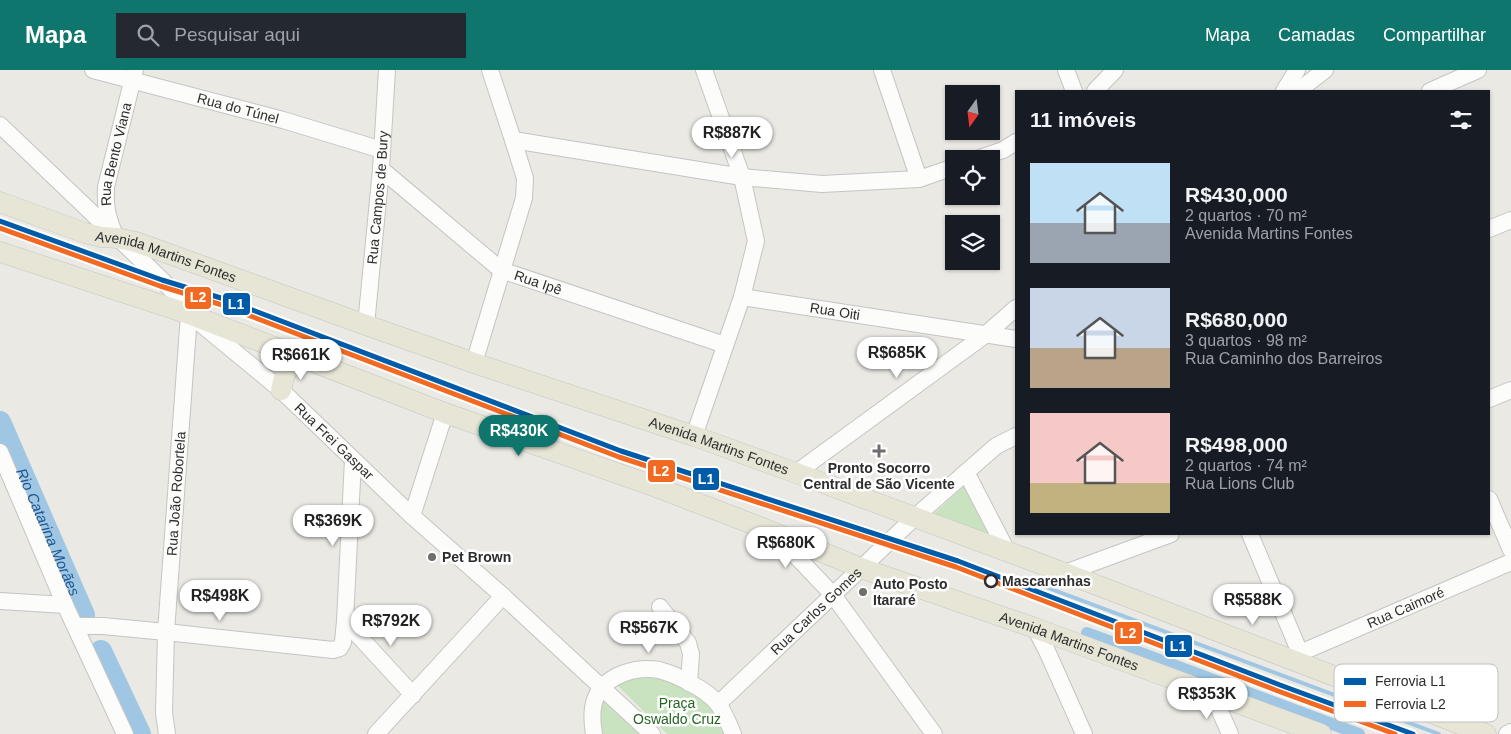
<!DOCTYPE html>
<html lang="pt">
<meta charset="utf-8">
<style>
:root{--surface:#171b24;--page:#242831;--text:#f1f3f6;--muted:#9ea1a6;--accent:#0f766e}
body{margin:0;font-family:Arial,sans-serif;background:var(--page);color:var(--text);height:100vh;display:flex;flex-direction:column;font-size:19px;white-space:nowrap}
*{box-sizing:border-box;margin:0}
p{font-size:16px;color:var(--muted)}
.icon{flex:none;width:28px;height:28px;fill:none;stroke:currentColor;stroke-width:2;stroke-linecap:round;stroke-linejoin:round}
.map{position:relative;flex:1;overflow:hidden}
.details{position:absolute;left:1015px;top:20px;width:475px;height:445px;display:flex;flex-direction:column;background:var(--surface);border-radius:0px;box-shadow:0 1px 4px #0004}
.details>*{flex:none}
.needle{width:32px;rotate:194deg}
.controls{position:absolute;left:945px;top:15px;display:grid;gap:10px}
.controls a{display:grid;place-items:center;width:55px;height:55px;border-radius:0px;background:var(--surface);box-shadow:0 1px 4px #0004;font-size:25px}
.price{position:absolute;translate:-50% -42px;padding:0 11px;border-radius:18px;background:#fff;color:#222;font-size:16px;line-height:32px;filter:drop-shadow(0 1px 2px #0008)}
.price::after{content:'';position:absolute;left:50%;top:30px;width:15px;height:11px;margin-left:-8px;background:inherit;clip-path:polygon(0 0,100% 0,50% 100%)}
.price.active{background:var(--accent);color:#fff}
ul{padding:0;list-style:none}
li{display:flex;align-items:center;gap:15px;height:125px;padding:0 15px}
li span{display:grid;place-items:center;flex:none;width:140px;height:100px;border-radius:0px;color:#555}
li>.icon{margin-inline-start:auto}
span .icon{width:60px;height:60px;fill:#fffc;stroke-width:1}
li b{font-size:21px}
h2{display:flex;justify-content:space-between;align-items:center;height:60px;padding:0 15px;font-size:21px}
header{display:flex;align-items:center;gap:30px;box-sizing:border-box;height:70px;padding:0 25px;background:var(--accent);color:#fff}
header strong{font-size:24px}
nav{display:flex;gap:28px;margin-inline-start:auto;font-size:18px}
.search{width:350px;height:45px;background:var(--page);display:flex;align-items:center;gap:12px;box-sizing:border-box;padding:0 18px;border-radius:0px;color:var(--muted);font-size:19px}
.map>svg:first-child{display:block}
</style>
<header>
<strong>Mapa</strong>
<div class="search"><svg class="icon" aria-label="search" viewBox="0 0 24 24"><circle cx="10" cy="10" r="6"/><path d="M15 15l6 6"/></svg>Pesquisar aqui</div>
<nav><a>Mapa</a><a>Camadas</a><a>Compartilhar</a></nav>
</header>
<div class="map">
<svg width="1511" height="664" viewBox="0 0 1511 664">
<rect width="100%" height="100%" fill="#eae9e4"/>
<!-- green -->
<g fill="#c9e3c0">
<polygon points="963,417 967,418 991,469 928,449"/>
<polygon points="637,605 659,606 698,625 717,643 728,664 667,664 617,615 621,610"/>
<polygon points="604,624 643,664 601,664 596,643"/>
</g>
<g fill="none" stroke-linecap="round" stroke-linejoin="round">
<!-- stream -->
<polyline stroke="#9fc7e4" stroke-width="4" points="1035,513 1439,664"/>
<!-- canal -->
<polyline stroke="#9fc7e4" stroke-width="12" points="1087,563 1359,664"/>
<!-- river -->
<g stroke="#9fc7e4" stroke-width="22">
<path id="s1" d="M 0,352 L 84,545"/>
<polyline points="101,581 140,664"/>
</g>
<defs>
<g id="minor">
<path id="s2" d="M 93,0 L 283,50 L 382,80"/>
<polyline points="882,0 919,109"/>
<polyline points="1066,0 1074,21"/>
<polyline points="1095,21 1115,0"/>
<polyline points="1284,21 1297,0"/>
<polyline points="1298,21 1325,0"/>
<polyline points="1430,21 1478,0"/>
<path id="s3" d="M 0,55 L 162,210 L 177,226 L 189,244 L 281,320 L 412,446 L 503,526 L 652,664"/>
<polyline points="513,70 742,107 822,114 919,109 954,97"/>
<polyline points="977,89 1003,80 1016,72"/>
<path id="s4" d="M 381,99 L 501,200 L 725,275"/>
<polyline points="1489,159 1511,150"/>
<path id="s5" d="M 114,163 C 107,145 105,136 106,117 L 135,0"/>
<path id="s6" d="M 742,227 L 1016,269"/>
<path id="s7" d="M 366,255 L 381,99 L 387,0"/>
<polyline points="474,293 524,128 525,108 513,70 490,0"/>
<polyline points="1489,329 1511,320"/>
<polyline points="694,366 742,227 756,171 742,107 704,0"/>
<polyline points="0,382 65,535 125,664"/>
<polyline points="966,402 1008,483"/>
<polyline points="796,403 985,265 1016,238"/>
<polyline points="1489,429 1511,480"/>
<polyline points="412,446 445,343"/>
<polyline points="1250,464 1300,583 1297,591"/>
<polyline points="768,465 796,486 833,525 934,664"/>
<polyline points="1065,503 1171,464"/>
<polyline points="0,531 65,535"/>
<polyline points="660,537 688,573 691,584 689,613"/>
<polyline points="345,551 413,625"/>
<polyline points="75,556 103,556 166,562 333,580 340,578 343,572 345,551 353,390"/>
<polyline points="1035,558 1047,581 1084,664"/>
<path id="s8" d="M 1300,583 L 1511,492"/>
<polyline points="1212,623 1230,664"/>
<path id="s9" d="M 718,634 L 914,448 L 996,376 L 1016,366"/>
<path id="s10" d="M 167,664 L 164,643 L 166,562 L 189,244"/>
<polyline points="376,664 503,526"/>
<path d="M 594,664 C 592,652 591,638 596,627 C 606,605 636,596 659,600 C 670,603 680,607 690,613 C 700,618 711,625 718,634 C 724,642 729,654 733,664"/>
<polyline points="1507,664 1511,662"/>
</g>
<g id="major">
<path id="s11" d="M 0,132 L 85,163 L 101,167 L 117,168 L 136,172 L 366,255 L 474,293 L 694,366 L 796,403 L 1065,503 L 1486,664"/>
<path id="s12" d="M 0,182 L 189,244 L 445,343 L 648,414 L 755,455 L 861,498 L 1035,558 L 1321,664"/>
<path d="M 281,320 C 285,303 286,298 300,287"/>
</g>
</defs>
<!-- minor casing -->
<use href="#minor" stroke="#c4c4c3" stroke-width="18"/>
<!-- major casing -->
<use href="#major" stroke="#c6c5c3" stroke-width="21"/>
<!-- minor -->
<use href="#minor" stroke="#fcfcfb" stroke-width="16"/>
<!-- major -->
<use href="#major" stroke="#e6e5d6" stroke-width="20"/>
<defs>
<polyline id="rail-1" points="0,151 162,210 221,228 621,381 958,491 1280,615 1413,664"/>
<polyline id="rail-2" points="0,158 160,216 219,234 619,387 956,497 1278,621 1395,664"/>
</defs>
<!-- rail-1 casing -->
<use href="#rail-1" stroke="#fff" stroke-width="9"/>
<!-- rail-2 casing -->
<use href="#rail-2" stroke="#fff" stroke-width="9"/>
<!-- rail-1 -->
<use href="#rail-1" stroke="#005ca9" stroke-width="5"/>
<!-- rail-2 -->
<use href="#rail-2" stroke="#f26a21" stroke-width="5"/>
</g>
<!-- markers -->
<g fill="#6f6f6d" stroke="#fff" stroke-width="2">
<path d="M876.5 373.5h5v5h5v5h-5v5h-5v-5h-5v-5h5z"/>
<circle cx="432" cy="487" r="5"/>
<circle cx="863" cy="522" r="5"/>
</g>
<circle fill="#fff" stroke="#2d2d2d" stroke-width="2.5" cx="991" cy="511" r="6"/>
<g text-anchor="middle" stroke-width="5" stroke-linejoin="round" paint-order="stroke">
<!-- street labels -->
<g font-size="14" fill="#2d2d2d" stroke="#fff">
<text dy="5" stroke="none"><textPath href="#s2" startOffset="150">Rua do Túnel</textPath></text>
<text dy="5" stroke="none"><textPath href="#s5" startOffset="81">Rua Bento Viana</textPath></text>
<text dy="5" stroke="none"><textPath href="#s7" startOffset="128">Rua Campos de Bury</textPath></text>
<text dy="5" stroke="none"><textPath href="#s11" startOffset="175">Avenida Martins Fontes</textPath></text>
<text dy="5" stroke="none"><textPath href="#s4" startOffset="196">Rua Ipê</textPath></text>
<text dy="5" stroke="none"><textPath href="#s6" startOffset="94">Rua Oiti</textPath></text>
<text dy="5" stroke="none"><textPath href="#s3" startOffset="461">Rua Frei Gaspar</textPath></text>
<text dy="5" stroke="none"><textPath href="#s11" startOffset="760">Avenida Martins Fontes</textPath></text>
<text dy="5" stroke="none"><textPath href="#s10" startOffset="241">Rua João Robortela</textPath></text>
<text dy="5" stroke="none"><textPath href="#s8" startOffset="115">Rua Caimoré</textPath></text>
<text dy="5" stroke="none"><textPath href="#s9" startOffset="135">Rua Carlos Gomes</textPath></text>
<text dy="5" stroke="none"><textPath href="#s12" startOffset="1138">Avenida Martins Fontes</textPath></text>
</g>
<!-- poi labels -->
<g font-size="14" font-weight="bold" fill="#2d2d2d" stroke="#fff" text-anchor="start">
<text x="879" y="403" text-anchor="middle">Pronto Socorro<tspan x="879" dy="16">Central de São Vicente</tspan></text>
<text x="442" y="492">Pet Brown</text>
<text x="873" y="519">Auto Posto<tspan x="873" dy="16">Itararé</tspan></text>
</g>
<!-- stop labels -->
<g font-size="14" font-weight="bold" fill="#2d2d2d" stroke="#fff" text-anchor="start">
<text x="1002" y="516">Mascarenhas</text>
</g>
<!-- park labels -->
<g font-size="14" fill="#256522" stroke="#fff">
<text x="677" y="638">Praça<tspan x="677" dy="16">Oswaldo Cruz</tspan></text>
</g>
<!-- water labels -->
<g font-size="15" font-style="italic" fill="#1b5694" stroke="#fff">
<text dy="5" stroke="none"><textPath href="#s1" startOffset="120">Rio Catarina Morães</textPath></text>
</g>
</g>
<!-- legend -->
<rect x="1334" y="594" width="164" height="58" rx="8" fill="#fff" stroke="#c0c0c0" stroke-width="1"/>
<rect x="1344" y="608" width="22" height="7" fill="#005ca9"/>
<rect x="1344" y="631" width="22" height="6" fill="#f26a21"/>
<g font-size="14" fill="#2d2d2d">
<text x="1375" y="616">Ferrovia L1</text>
<text x="1375" y="639">Ferrovia L2</text>
</g>
<g stroke="#fff" stroke-width="2">
<rect x="184" y="216" width="28" height="24" rx="5" fill="#f26a21"/>
<rect x="222" y="222" width="29" height="24" rx="5" fill="#005ca9"/>
<rect x="647" y="389" width="29" height="24" rx="5" fill="#f26a21"/>
<rect x="692" y="397" width="28" height="24" rx="5" fill="#005ca9"/>
<rect x="1114" y="551" width="29" height="24" rx="5" fill="#f26a21"/>
<rect x="1164" y="564" width="29" height="24" rx="5" fill="#005ca9"/>
</g>
<g font-size="14" text-anchor="middle" font-weight="bold" fill="#fff">
<text x="198" y="232">L2</text>
<text x="236" y="239">L1</text>
<text x="661" y="406">L2</text>
<text x="706" y="414">L1</text>
<text x="1128" y="568">L2</text>
<text x="1178" y="581">L1</text>
</g>
</svg>
<div class="controls">
<a><svg class="needle" viewBox="-14 -14 28 28"><path d="M0-13l5 13h-10z" fill="#e53935"/><path d="M0 13l5-13h-10z" fill="#9ea1a6"/></svg></a>
<a><svg class="icon" aria-label="locate" viewBox="0 0 24 24"><circle cx="12" cy="12" r="6"/><path d="M12 2v4M12 18v4M2 12h4M18 12h4"/></svg></a>
<a><svg class="icon" aria-label="layers" viewBox="0 0 24 24"><path d="M12 4l9 5-9 5-9-5zM3 14l9 5 9-5"/></svg></a>
</div>
<b class="price" style="left:732px;top:89px">R$887K</b>
<b class="price" style="left:897px;top:309px">R$685K</b>
<b class="price" style="left:301px;top:311px">R$661K</b>
<b class="price active" style="left:519px;top:387px">R$430K</b>
<b class="price" style="left:333px;top:477px">R$369K</b>
<b class="price" style="left:786px;top:499px">R$680K</b>
<b class="price" style="left:220px;top:552px">R$498K</b>
<b class="price" style="left:1253px;top:556px">R$588K</b>
<b class="price" style="left:391px;top:577px">R$792K</b>
<b class="price" style="left:649px;top:584px">R$567K</b>
<b class="price" style="left:1207px;top:650px">R$353K</b>
<section class="details">
<h2>11 imóveis<svg class="icon" aria-label="filters" viewBox="0 0 24 24"><path d="M4 7h16M4 17h16"/><circle cx="9" cy="7" r="2"/><circle cx="15" cy="17" r="2"/></svg></h2>
<ul>
<li><span style="background:linear-gradient(#bfe0f5 60%,#9aa5b1 0)"><svg class="icon" aria-label="home" viewBox="0 0 24 24"><path d="M3 11l9-7 9 7M6 9v11h12V9"/></svg></span><div><b>R$430,000</b><p>2 quartos · 70 m²</p><p>Avenida Martins Fontes</p></div></li>
<li><span style="background:linear-gradient(#c9d6e8 60%,#b9a48a 0)"><svg class="icon" aria-label="home" viewBox="0 0 24 24"><path d="M3 11l9-7 9 7M6 9v11h12V9"/></svg></span><div><b>R$680,000</b><p>3 quartos · 98 m²</p><p>Rua Caminho dos Barreiros</p></div></li>
<li><span style="background:linear-gradient(#f6c9c9 70%,#c2b280 0)"><svg class="icon" aria-label="home" viewBox="0 0 24 24"><path d="M3 11l9-7 9 7M6 9v11h12V9"/></svg></span><div><b>R$498,000</b><p>2 quartos · 74 m²</p><p>Rua Lions Club</p></div></li>
</ul>
</section>
</div>
